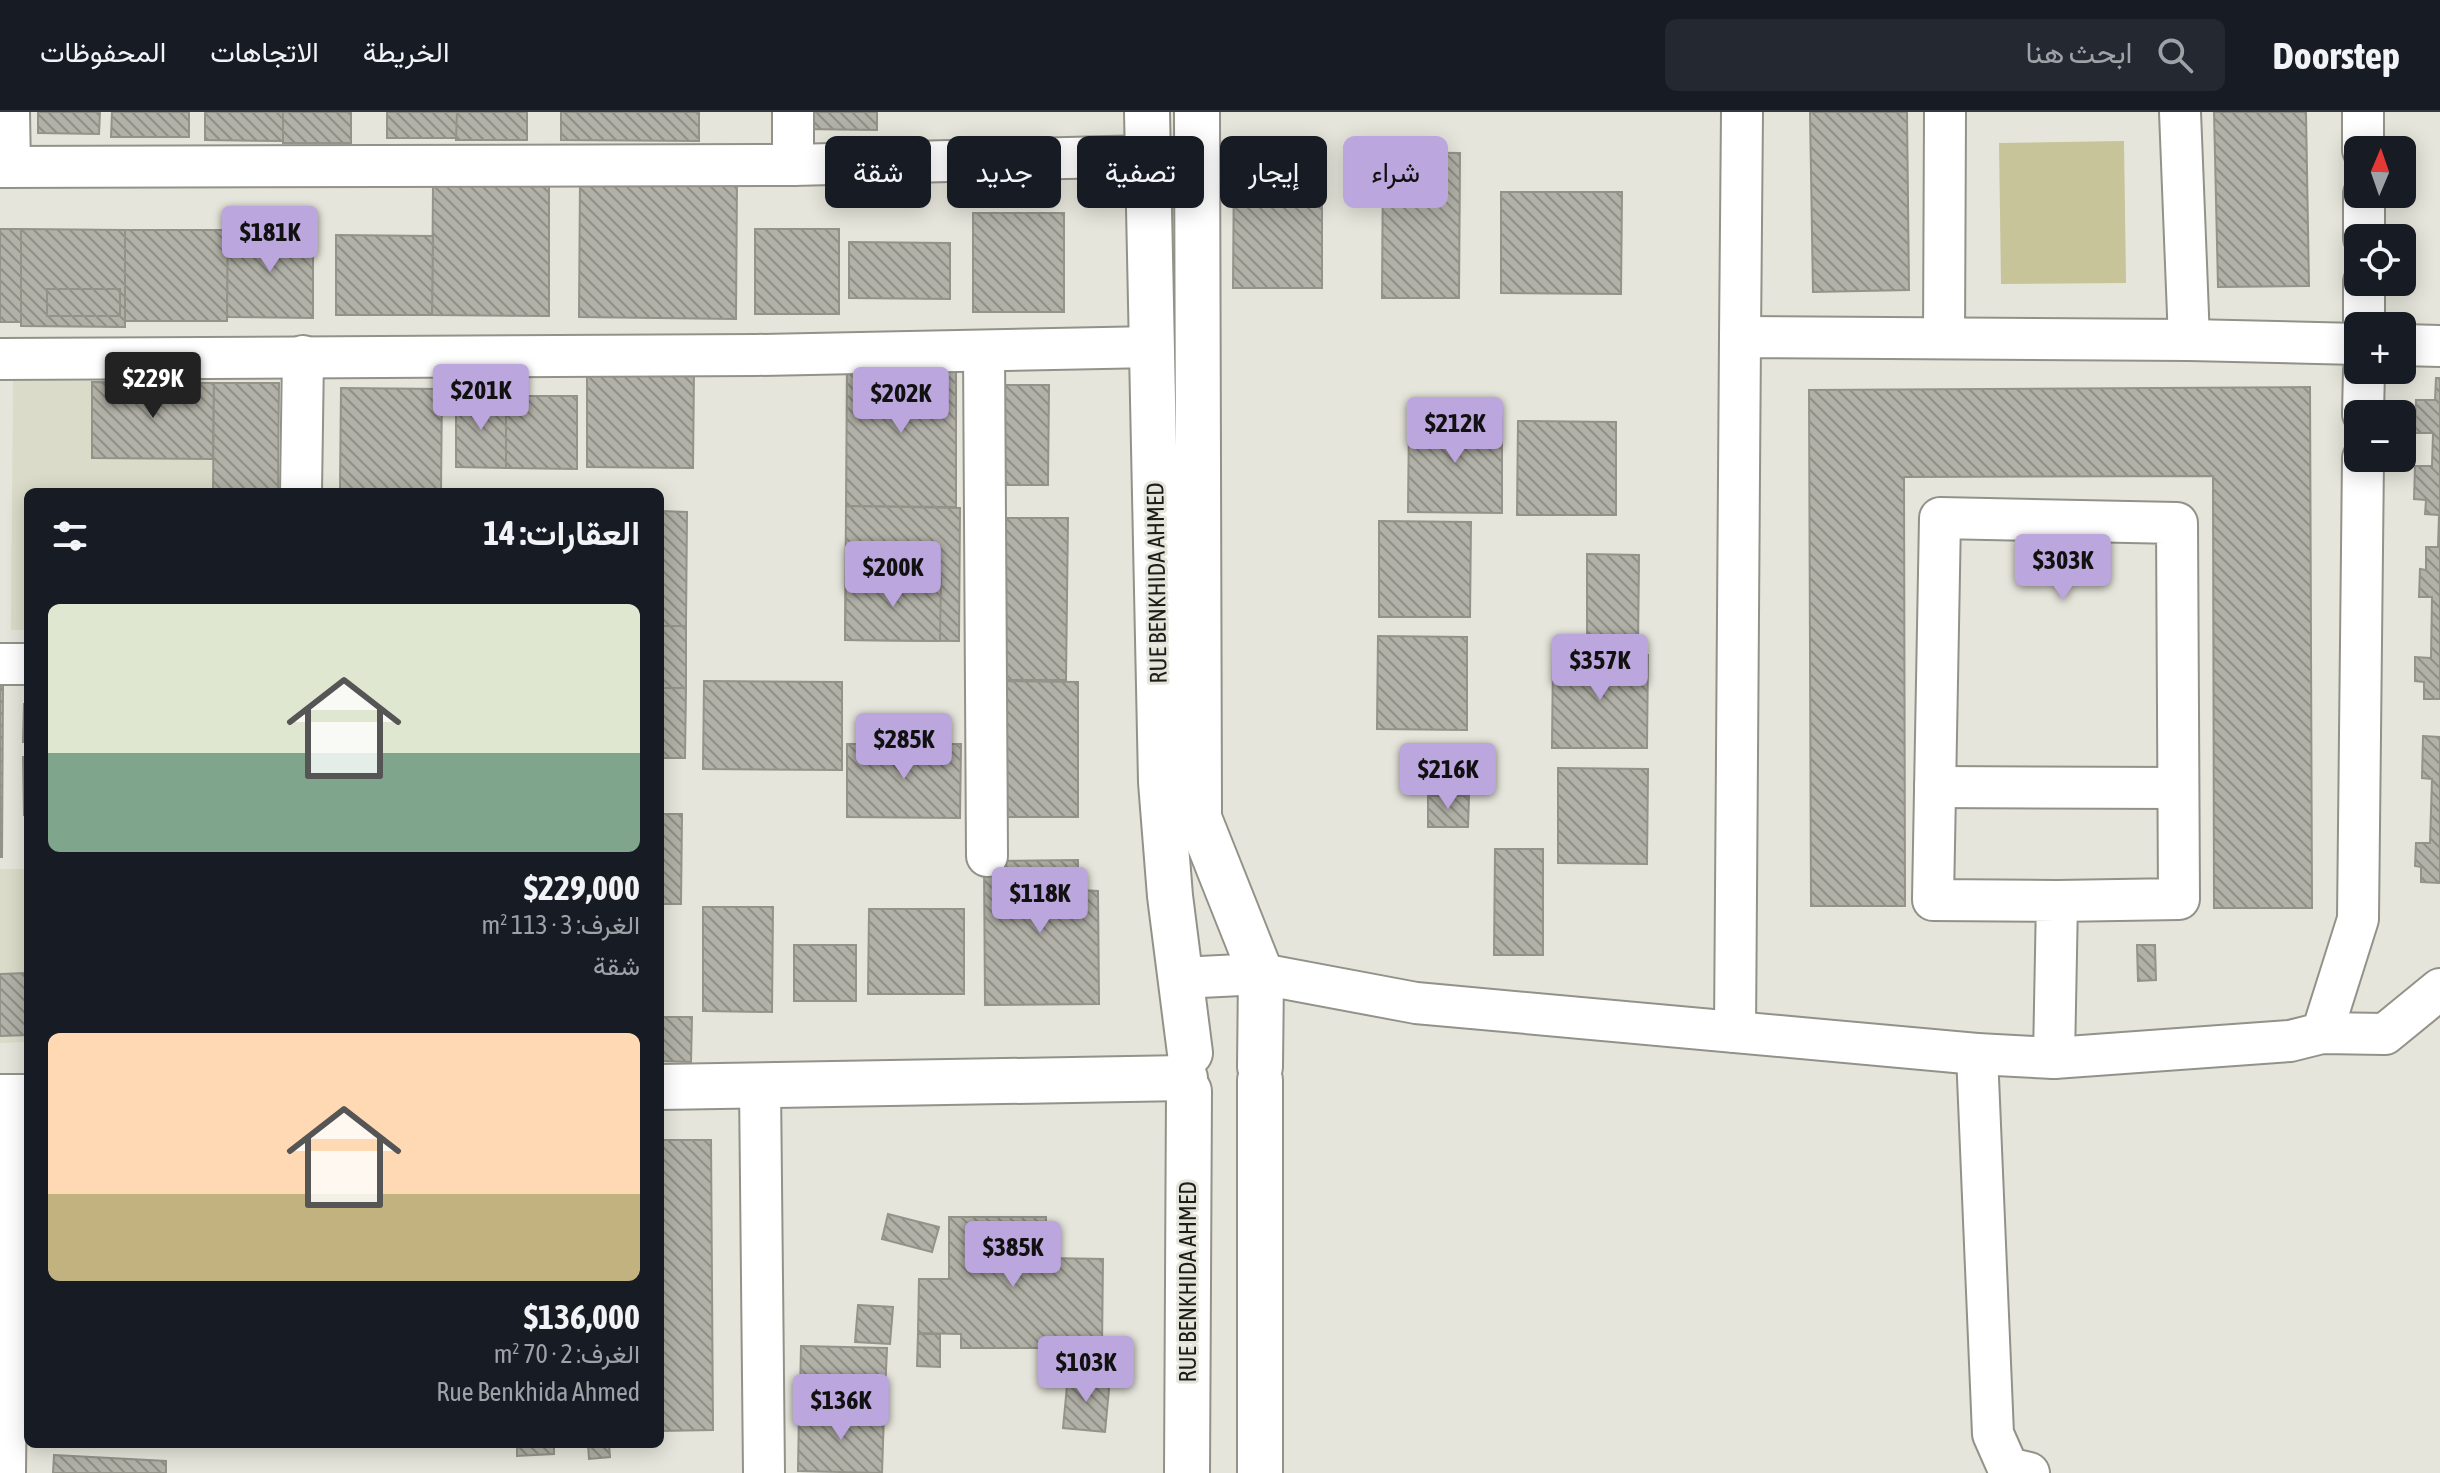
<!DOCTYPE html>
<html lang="ar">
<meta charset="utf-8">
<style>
:root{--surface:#171b24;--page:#242831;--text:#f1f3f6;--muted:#9ea1a6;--line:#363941;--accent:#bba6de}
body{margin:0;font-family:"Asap Condensed",Vazirmatn,sans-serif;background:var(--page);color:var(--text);direction:rtl;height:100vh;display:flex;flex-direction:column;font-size:30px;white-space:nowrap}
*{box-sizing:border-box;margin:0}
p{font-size:26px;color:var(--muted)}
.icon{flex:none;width:44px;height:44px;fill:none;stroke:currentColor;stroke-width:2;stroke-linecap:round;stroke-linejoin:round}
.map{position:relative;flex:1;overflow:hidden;direction:ltr}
.panel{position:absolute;left:24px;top:376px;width:640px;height:960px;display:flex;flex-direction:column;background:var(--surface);border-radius:12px;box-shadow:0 4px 20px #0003;direction:rtl}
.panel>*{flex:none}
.hud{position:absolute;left:688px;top:24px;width:760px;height:72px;direction:rtl;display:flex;gap:16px}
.needle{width:52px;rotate:2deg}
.tools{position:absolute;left:2344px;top:24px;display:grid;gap:16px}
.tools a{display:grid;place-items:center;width:72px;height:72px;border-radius:12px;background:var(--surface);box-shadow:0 4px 20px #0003;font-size:40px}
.price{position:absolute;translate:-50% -68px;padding:0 18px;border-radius:8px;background:var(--accent);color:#111;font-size:26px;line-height:52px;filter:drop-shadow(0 2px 4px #0008)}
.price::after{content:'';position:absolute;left:50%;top:48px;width:24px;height:18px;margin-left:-12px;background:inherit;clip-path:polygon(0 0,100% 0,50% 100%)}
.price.active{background:#222;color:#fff}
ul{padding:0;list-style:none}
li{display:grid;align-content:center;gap:16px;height:424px;padding:0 24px}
li span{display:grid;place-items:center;height:248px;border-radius:12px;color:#555}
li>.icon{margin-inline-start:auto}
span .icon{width:144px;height:144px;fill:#fffc;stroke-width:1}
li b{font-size:34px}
h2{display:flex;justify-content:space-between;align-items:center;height:96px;padding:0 24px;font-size:34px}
.pill{padding:0 28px;border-radius:12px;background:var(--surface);box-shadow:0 4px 20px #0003;font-size:28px;line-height:72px}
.pill.active{background:var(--accent);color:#111}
header{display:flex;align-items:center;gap:48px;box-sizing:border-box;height:112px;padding:0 40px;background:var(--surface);border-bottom:2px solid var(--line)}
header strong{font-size:38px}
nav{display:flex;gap:44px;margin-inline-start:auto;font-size:28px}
.search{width:560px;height:72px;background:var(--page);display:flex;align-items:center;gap:20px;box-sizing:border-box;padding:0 28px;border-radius:12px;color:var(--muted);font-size:30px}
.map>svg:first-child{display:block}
</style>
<header>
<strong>Doorstep</strong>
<div class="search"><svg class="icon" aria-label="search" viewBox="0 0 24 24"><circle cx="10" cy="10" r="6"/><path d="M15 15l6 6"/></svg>ابحث هنا</div>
<nav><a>الخريطة</a><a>الاتجاهات</a><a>المحفوظات</a></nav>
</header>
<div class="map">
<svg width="2440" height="1361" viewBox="0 0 2440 1361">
<defs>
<pattern id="building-back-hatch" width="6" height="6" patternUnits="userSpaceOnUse" patternTransform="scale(2)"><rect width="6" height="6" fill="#b1b1a7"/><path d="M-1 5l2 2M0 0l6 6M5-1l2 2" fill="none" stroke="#8f8f87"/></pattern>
</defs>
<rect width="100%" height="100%" fill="#e5e5db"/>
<!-- built -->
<g fill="#dbdbc9">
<polygon points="13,268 279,271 278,380 28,380 28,518 11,518"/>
<polygon points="0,757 28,757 28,930 0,931"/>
</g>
<!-- park -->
<polygon fill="#c6c498" points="2124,29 2126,171 2001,172 1999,31"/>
<!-- building -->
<g fill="url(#building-back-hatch)" stroke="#93938a" stroke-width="2">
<polygon points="38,0 100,0 99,22 38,21"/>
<polygon points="112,0 189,0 189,25 111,25"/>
<polygon points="205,0 284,0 283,29 205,28"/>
<rect x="283" y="0" width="68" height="31"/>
<rect x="387" y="0" width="70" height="26"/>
<polygon points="457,0 527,0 527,28 456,28"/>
<polygon points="561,0 699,0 699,29 561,28"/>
<polygon points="800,0 877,0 877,18 800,17"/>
<polygon points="1810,0 1907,0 1909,178 1813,180"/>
<polygon points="2214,0 2306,0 2309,174 2218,175"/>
<polygon points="1383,40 1460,41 1459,186 1382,186"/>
<polygon points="1234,43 1322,44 1322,176 1233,176"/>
<polygon points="580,68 737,69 736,207 579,205"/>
<polygon points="433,71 549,72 549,204 432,203"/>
<polygon points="1501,80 1622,80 1621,182 1501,181"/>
<rect x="973" y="101" width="91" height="99"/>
<rect x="0" y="117" width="21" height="93"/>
<polygon points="21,117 125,118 125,215 21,214"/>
<rect x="755" y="117" width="84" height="85"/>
<polygon points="125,118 228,118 227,209 125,209"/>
<polygon points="228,118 313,119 313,206 227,205"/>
<polygon points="336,123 433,124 432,203 336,203"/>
<polygon points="849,130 950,131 950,187 849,186"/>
<rect x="47" y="177" width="73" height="27"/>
<polygon points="847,252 956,252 956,395 846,394"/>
<polygon points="587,257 694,258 693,356 587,355"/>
<polygon points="2436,266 2440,266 2440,587 2424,587 2424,570 2415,569 2415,545 2431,546 2432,485 2419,485 2420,457 2426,458 2426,435 2438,435 2439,403 2425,402 2426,388 2414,387 2415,354 2432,354 2433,321 2415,321 2416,288 2435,288"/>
<polygon points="92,270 214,271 213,347 92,346"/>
<polygon points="214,271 279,271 278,380 213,380"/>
<polygon points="1000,273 1049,273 1048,373 999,373"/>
<polygon points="2310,275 2312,796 2214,796 2213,364 1904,365 1905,794 1811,794 1809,278"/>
<polygon points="341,276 442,277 441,380 340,380"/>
<polygon points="456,283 506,284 506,356 456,355"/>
<polygon points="506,284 577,284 577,357 506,356"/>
<polygon points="1409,306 1502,306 1502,401 1408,400"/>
<polygon points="1518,309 1616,310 1616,403 1517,403"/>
<polygon points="846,394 960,396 959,529 845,528"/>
<polygon points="660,399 687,400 686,514 660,514"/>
<polygon points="996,406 1068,406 1066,568 994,568"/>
<polygon points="1379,409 1471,410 1470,505 1379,505"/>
<polygon points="1587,442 1639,443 1638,539 1587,538"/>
<polygon points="846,465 941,466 940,529 845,528"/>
<rect x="660" y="514" width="26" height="62"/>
<polygon points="1378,524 1467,525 1467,618 1377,617"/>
<polygon points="1553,543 1648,543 1647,636 1552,636"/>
<polygon points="704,569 842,570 842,658 703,657"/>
<polygon points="995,569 1078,570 1078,705 994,705"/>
<polygon points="0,574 3,574 2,745 0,745"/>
<polygon points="660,576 686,576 685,646 660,646"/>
<polygon points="24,592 28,592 28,630 23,630"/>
<polygon points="2423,624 2440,625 2440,771 2421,770 2421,755 2415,754 2416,731 2430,731 2432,667 2422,666"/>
<polygon points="847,632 961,632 960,706 847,705"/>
<polygon points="23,645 28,645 28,703 24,703"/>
<polygon points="1558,656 1648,657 1647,752 1558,751"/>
<polygon points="1428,684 1469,684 1468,715 1428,715"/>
<polygon points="660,702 682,702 681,792 660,792"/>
<polygon points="1495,737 1543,737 1543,843 1494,843"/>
<polygon points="1078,748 1078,778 1098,779 1099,892 985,893 984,749"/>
<polygon points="703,795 773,795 772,900 703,899"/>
<polygon points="869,797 964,797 964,882 868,882"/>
<rect x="794" y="833" width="62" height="56"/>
<polygon points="2137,833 2155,833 2156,868 2138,869"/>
<polygon points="26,861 28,923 0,924 0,862"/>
<polygon points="661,905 692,905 691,950 661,949"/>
<polygon points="660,1028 711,1028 713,1318 660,1319"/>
<polygon points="888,1102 939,1115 932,1140 882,1127"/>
<polygon points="949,1105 1046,1105 1046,1146 1103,1147 1102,1236 961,1236 961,1222 918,1221 919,1167 949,1167"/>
<polygon points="858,1193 893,1195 890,1232 855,1230"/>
<polygon points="918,1222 940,1222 940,1255 917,1254"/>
<polygon points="801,1234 887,1236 885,1282 800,1281"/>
<polygon points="1068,1263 1110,1267 1105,1320 1063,1316"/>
<polygon points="799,1299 884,1301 882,1361 798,1359"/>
<polygon points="517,1332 554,1332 554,1342 517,1344"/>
<polygon points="588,1332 609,1332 610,1345 589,1347"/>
<polygon points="54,1343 166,1349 166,1361 53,1361"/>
</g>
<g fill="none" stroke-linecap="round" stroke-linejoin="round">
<defs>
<g id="street">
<polyline points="9,0 10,55"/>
<polyline points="2363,0 2363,38"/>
<polyline points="793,53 793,0"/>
<polyline points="0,55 793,53 1148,44"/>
<polyline points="2364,82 2364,126"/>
<polyline points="2364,170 2364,214"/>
<polyline points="1740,225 1742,0"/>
<polyline points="1944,226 1945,0"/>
<polyline points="2189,228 2358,232"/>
<polyline points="2402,233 2440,234"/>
<polyline points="984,239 987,744"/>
<polyline points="0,247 756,243 1153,235"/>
<polyline points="2363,302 2364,258"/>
<polyline points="301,380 303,244"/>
<polyline points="0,552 28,552"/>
<polyline points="1935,675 2178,676"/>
<polyline points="1180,866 1261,862 1416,891 1977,942 2054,946 2290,929 2322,921 2385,922 2440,877"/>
<polyline points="1735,920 1740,225 2189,228 2180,0"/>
<polyline points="2322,921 2358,807 2363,346"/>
<polyline points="1977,942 1993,1322 2008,1356 2029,1361"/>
<polyline points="2054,946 2057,789 1933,788 1940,406 2177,411 2179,787 2057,789"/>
<polyline points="760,973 764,1361"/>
<polyline points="5,1361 9,985"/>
</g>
<g id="secondary">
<polyline points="1147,0 1161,670 1170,784 1190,941"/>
<polyline points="1197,0 1199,706 1261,862 1260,955"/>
<polyline points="1260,968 1260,1361"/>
<polyline points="660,975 1185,966"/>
<polyline points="0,985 28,985"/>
<polyline points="1187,1361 1189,979"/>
</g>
</defs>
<!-- street casing -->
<use href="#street" stroke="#929289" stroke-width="44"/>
<!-- secondary casing -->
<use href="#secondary" stroke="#929289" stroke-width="48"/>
<!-- street -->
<use href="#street" stroke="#fff" stroke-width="40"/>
<!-- secondary -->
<use href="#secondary" stroke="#fff" stroke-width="44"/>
</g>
<g text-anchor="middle" stroke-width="6" stroke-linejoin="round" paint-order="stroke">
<!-- street labels -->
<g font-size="24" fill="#1c1c19" stroke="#e5e5db">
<text transform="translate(1157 471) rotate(-91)" y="8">RUE BENKHIDA AHMED</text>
<text transform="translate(1188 1170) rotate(-90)" y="8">RUE BENKHIDA AHMED</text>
</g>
</g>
</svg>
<div class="tools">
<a><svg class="needle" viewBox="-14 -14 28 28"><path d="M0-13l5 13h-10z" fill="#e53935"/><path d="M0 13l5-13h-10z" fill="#9ea1a6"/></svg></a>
<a><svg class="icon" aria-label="locate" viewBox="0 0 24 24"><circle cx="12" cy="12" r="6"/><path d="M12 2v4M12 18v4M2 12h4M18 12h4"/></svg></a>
<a>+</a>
<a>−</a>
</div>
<b class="price" style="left:270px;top:162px">$181K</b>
<b class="price active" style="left:153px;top:308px">$229K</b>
<b class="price" style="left:481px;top:320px">$201K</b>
<b class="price" style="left:901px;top:323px">$202K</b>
<b class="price" style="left:1455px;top:353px">$212K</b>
<b class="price" style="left:2063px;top:490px">$303K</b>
<b class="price" style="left:893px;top:497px">$200K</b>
<b class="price" style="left:1600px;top:590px">$357K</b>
<b class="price" style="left:904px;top:669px">$285K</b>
<b class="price" style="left:1448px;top:699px">$216K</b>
<b class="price" style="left:1040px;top:823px">$118K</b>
<b class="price" style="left:1013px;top:1177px">$385K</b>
<b class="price" style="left:1086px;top:1292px">$103K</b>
<b class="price" style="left:841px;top:1330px">$136K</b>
<div class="hud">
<a class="pill active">شراء</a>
<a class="pill">إيجار</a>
<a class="pill">تصفية</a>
<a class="pill">جديد</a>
<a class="pill">شقة</a>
</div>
<section class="panel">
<h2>العقارات: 14<svg class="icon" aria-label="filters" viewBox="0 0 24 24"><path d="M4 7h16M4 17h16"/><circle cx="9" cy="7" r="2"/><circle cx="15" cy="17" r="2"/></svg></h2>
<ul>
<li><span style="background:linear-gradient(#dfe7d0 60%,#7fa58c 0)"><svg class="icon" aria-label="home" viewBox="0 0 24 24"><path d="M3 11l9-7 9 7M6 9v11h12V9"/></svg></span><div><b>$229,000</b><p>الغرف: 3 · 113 m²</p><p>شقة</p></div></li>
<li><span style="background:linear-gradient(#ffd9b3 65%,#c2b280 0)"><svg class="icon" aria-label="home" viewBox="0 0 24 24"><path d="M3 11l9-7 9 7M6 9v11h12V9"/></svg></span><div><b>$136,000</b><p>الغرف: 2 · 70 m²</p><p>Rue Benkhida Ahmed</p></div></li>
</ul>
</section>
</div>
